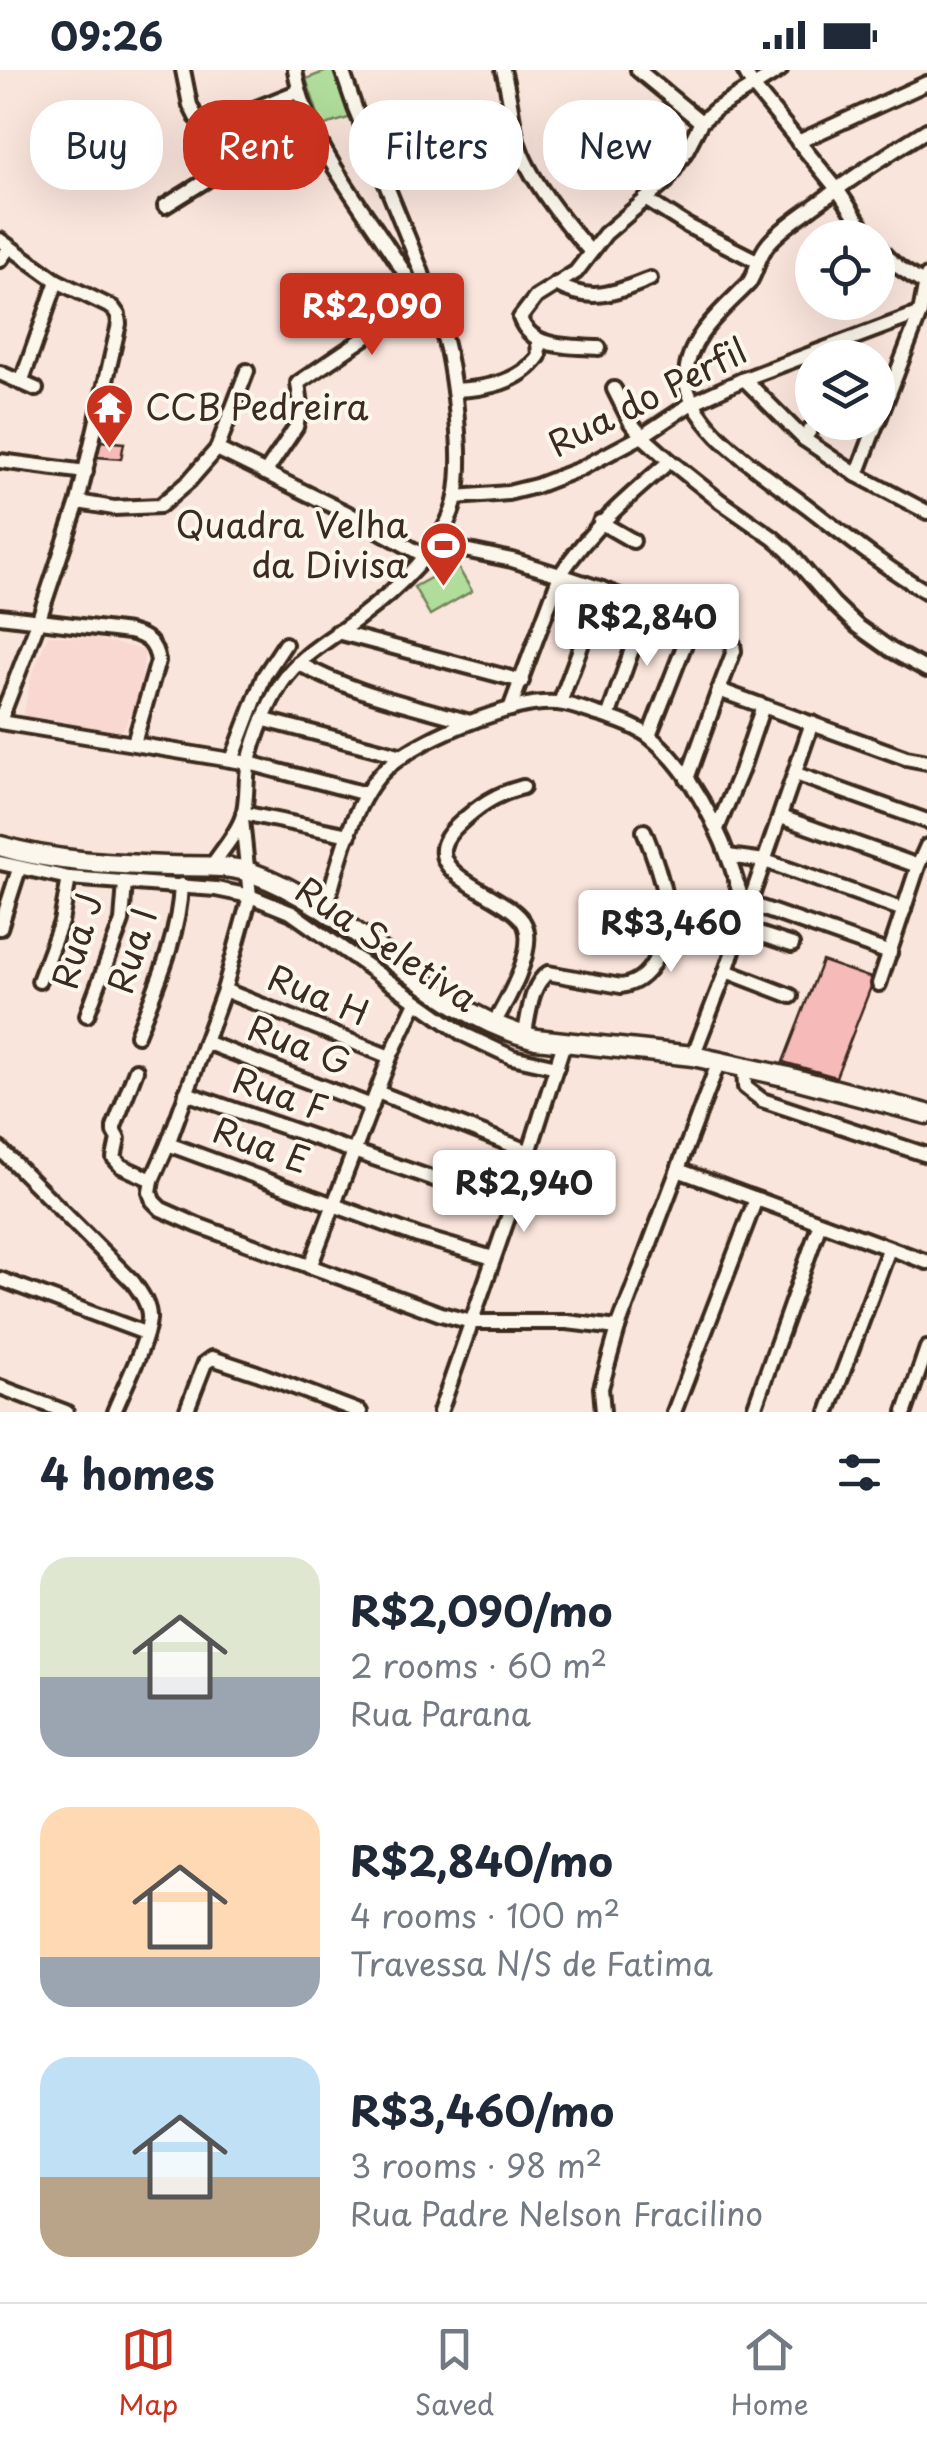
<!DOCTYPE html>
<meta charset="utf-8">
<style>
:root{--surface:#fff;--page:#f6f6f7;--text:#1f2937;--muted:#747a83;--line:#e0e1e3;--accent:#c8321e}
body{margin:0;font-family:"Playpen Sans",sans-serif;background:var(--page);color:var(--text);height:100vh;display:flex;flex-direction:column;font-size:38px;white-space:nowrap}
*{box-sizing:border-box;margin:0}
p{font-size:32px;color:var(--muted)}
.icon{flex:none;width:55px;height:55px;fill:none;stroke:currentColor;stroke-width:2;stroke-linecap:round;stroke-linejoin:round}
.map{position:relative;height:1342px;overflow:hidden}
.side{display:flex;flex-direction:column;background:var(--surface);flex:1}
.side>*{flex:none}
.top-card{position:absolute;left:30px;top:30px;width:868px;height:90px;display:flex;gap:20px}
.tools{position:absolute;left:795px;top:150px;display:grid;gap:20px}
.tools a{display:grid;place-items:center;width:100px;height:100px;border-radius:50%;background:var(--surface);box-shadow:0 10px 40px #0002;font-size:50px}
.price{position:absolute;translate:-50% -85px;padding:0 22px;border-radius:10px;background:#fff;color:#222;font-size:32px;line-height:65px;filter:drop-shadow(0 2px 5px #0008)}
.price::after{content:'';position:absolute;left:50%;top:60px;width:30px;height:22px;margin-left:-15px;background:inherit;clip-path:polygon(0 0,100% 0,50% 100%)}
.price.selected{background:var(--accent);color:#fff}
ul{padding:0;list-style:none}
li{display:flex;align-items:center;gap:30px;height:250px;padding:0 40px}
li span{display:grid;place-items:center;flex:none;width:280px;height:200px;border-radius:30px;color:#555}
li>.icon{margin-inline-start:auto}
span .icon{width:120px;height:120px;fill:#fffc;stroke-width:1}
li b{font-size:42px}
h2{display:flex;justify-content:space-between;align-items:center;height:120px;padding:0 40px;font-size:42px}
.pill{padding:0 35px;border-radius:40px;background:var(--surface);box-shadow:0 10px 40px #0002;font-size:35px;line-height:90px}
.pill.selected{background:var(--accent);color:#fff}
.status{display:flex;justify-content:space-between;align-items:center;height:70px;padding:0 50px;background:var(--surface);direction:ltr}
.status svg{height:28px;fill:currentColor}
.tabs{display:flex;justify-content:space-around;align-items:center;height:140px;border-top:2px solid var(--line);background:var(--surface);font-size:28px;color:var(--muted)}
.tabs a{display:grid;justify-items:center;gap:5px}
.tabs .selected{color:var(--accent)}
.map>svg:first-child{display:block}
</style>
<div class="status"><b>09:26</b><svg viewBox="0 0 49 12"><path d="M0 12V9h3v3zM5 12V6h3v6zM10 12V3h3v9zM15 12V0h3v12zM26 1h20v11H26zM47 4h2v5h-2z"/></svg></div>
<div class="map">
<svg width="927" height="1342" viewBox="0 0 927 1342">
<rect width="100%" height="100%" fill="#fae5dc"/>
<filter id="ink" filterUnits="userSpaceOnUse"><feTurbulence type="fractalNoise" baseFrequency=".01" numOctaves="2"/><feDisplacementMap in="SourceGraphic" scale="20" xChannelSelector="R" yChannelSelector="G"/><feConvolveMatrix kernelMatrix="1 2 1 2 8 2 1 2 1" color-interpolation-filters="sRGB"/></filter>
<g filter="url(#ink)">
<!-- built -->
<polygon fill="#f9d8d1" points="48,565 96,569 145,580 139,629 120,665 23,646 31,607"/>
<!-- green -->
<g fill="#b0dd9b" stroke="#76845c" stroke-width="2.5">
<polygon points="329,0 335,0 352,47 322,56 306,9"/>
<polygon points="456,494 472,521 430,545 414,517"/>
</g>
<!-- building -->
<g fill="#f6bab8" stroke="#3b2a1e" stroke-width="2.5">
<polygon points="99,371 124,373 121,389 97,387"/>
<polygon points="822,891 874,909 836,1007 783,992"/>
</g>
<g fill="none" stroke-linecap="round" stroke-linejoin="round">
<defs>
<g id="minor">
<polyline points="342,0 355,38 421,200 434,240"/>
<path d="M 503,0 C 510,23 511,47 517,70 C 526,105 566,155 591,182"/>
<polyline points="638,0 701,52"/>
<polyline points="744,0 753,16 837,119 870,168"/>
<polyline points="207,58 299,21"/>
<path d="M 927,60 C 889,83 853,107 817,134 C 801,146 783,157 769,173 C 757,187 758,199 749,213 C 723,240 687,267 686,307 C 685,328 704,351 718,366 C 743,391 780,416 808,437 C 847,467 885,498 927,522"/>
<polyline points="798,72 927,13"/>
<polyline points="645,129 688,156 757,191"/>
<polyline points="165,136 210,108 217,100 217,91 207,58 196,47 190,35 183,0"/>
<polyline points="0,170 57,211 113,238 118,245 119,254 78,432 38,552 0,651"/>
<path d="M 878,177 C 891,194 908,204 927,215"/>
<polyline points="0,190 9,178"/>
<path d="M 556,214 C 591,234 615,223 650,209"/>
<path d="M 599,278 C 570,276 532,280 520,248 L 536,227 L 576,202 L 605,164 L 666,112 L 686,81 L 701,52 L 716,39 L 780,0"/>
<polyline points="0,303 36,319"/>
<polyline points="744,309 804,369 857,405 927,442"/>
<polyline points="21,313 57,211"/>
<polyline points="614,319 631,353 642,366 670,391 720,431 773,468 788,481 833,533 857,556 891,580 927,600"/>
<path d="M 454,320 C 485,319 520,313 539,286 L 538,271"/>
<polyline points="878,352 920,243 927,206"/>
<polyline points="804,369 816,352"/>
<polyline points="217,379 347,443 425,486"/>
<polyline points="0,391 86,402"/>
<polyline points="265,403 296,357 301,335 298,313 422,229"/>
<polyline points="857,405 877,352"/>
<polyline points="456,427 508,423 536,416 580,399 642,366 692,333 744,309 920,243"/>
<polyline points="78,432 114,438 160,436 189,411 217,379 247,301"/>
<polyline points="600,452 633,471"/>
<polyline points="436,474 512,490 560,505 602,519 727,568 733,574 734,581 719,620 906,688 927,692"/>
<path d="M 0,546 L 129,562 C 147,566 155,573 158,591 L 134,673"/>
<polyline points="337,562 522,611"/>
<path d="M 298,593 C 351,623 412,635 470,652"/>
<polyline points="560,633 602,519"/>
<path d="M 510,639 L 560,505 C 590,459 629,426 670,391"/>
<polyline points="608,647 647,537"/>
<polyline points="265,650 403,686"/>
<polyline points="0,652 249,693 366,724"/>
<polyline points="649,666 693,553"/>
<polyline points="232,690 264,606 285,574"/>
<polyline points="796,704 927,751"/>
<polyline points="687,709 719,620"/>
<polyline points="243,743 349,765"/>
<polyline points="781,747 918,796"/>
<polyline points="242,749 250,826 224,920 168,1074 152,1110 150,1122 153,1131 161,1139 197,1155 441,1244 472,1252 567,1252 618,1258"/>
<polyline points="717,759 741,701 763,636"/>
<polyline points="728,786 765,791 904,840"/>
<polyline points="0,793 69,808 216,819 250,826 292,843 463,964 512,987 557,997"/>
<path d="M 211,797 C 221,781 238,763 243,745 C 248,728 245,709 249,692 C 255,667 267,636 281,614 C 300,585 329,570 356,550 C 394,522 447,475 456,427 C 462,396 458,359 455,328 C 450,294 447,253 422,229 C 403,201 385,172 366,145 C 335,100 304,55 295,0"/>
<polyline points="750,834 890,883"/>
<path d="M 325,841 C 337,800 350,740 378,707 C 399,682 445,661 476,650 C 502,641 529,631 557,633 C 570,634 583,639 594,643 C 612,648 635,655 650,667 C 699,706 733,786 745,845"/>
<polyline points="0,858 19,799"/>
<polyline points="741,858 792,875"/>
<polyline points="726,901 791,926"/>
<polyline points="39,911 61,852 69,808"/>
<polyline points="879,914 918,796 927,776"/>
<polyline points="224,920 390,987"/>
<polyline points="87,945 122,851 125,813"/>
<path d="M 493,955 C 506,933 536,881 525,855 C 511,822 404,805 458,755 C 479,735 496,724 523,717"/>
<path d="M 137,965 C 156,916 179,868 181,815"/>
<path d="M 524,967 C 529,946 530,915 548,903 L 621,916 C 658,911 670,860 665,828 C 661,804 653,783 644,761"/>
<polyline points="205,972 372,1036"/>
<polyline points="693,986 726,901 812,653"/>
<polyline points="744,997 745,1017 762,1030 927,1085"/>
<polyline points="136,1000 114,1057 114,1062 118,1069 114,1088 121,1096 152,1110"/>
<polyline points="377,1022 530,1082"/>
<polyline points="186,1023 512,1136"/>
<polyline points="168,1074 418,1166 493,1188"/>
<path d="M 0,1079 L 133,1212 C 140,1222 150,1235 149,1249 C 147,1274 124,1317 114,1342"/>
<polyline points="678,1100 927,1192"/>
<polyline points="310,1197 390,987 416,932"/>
<polyline points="0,1209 145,1263"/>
<polyline points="0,1317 66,1342"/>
<polyline points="186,1342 205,1293 212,1288 257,1303 360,1342"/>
<polyline points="440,1342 512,1136 564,973"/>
<polyline points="603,1342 601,1318 618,1258 719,991"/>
<polyline points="674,1342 756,1129"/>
<polyline points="753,1342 820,1153"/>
<polyline points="828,1342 889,1179"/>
<polyline points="905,1342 927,1278"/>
</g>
<path id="secondary" d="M 0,776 C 54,792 111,794 168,796 C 195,797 226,794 252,803 C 356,839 427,942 536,969 L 693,986 L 784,1006 L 927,1044"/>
</defs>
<!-- minor casing -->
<use href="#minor" stroke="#3b2a1e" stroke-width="20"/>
<!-- secondary casing -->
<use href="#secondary" stroke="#3b2a1e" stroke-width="25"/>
<!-- minor -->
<use href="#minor" stroke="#fbf7ec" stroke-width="12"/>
<!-- secondary -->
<use href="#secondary" stroke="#fbf7ec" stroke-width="18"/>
</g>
</g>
<!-- icons -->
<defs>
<symbol id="temple-pin" viewBox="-11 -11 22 30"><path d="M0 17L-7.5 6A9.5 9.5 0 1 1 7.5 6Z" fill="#c8321e" stroke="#fbf7ec"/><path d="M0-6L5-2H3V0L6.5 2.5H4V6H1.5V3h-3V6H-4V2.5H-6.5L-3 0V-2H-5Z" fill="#fff"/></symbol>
<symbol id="stadium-pin" viewBox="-11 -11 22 30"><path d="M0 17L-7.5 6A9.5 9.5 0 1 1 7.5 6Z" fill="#c8321e" stroke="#fbf7ec"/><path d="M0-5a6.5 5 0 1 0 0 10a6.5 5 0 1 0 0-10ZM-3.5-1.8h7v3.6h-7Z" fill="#fff"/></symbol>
</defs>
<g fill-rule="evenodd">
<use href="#temple-pin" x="82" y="310" width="55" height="75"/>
<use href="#stadium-pin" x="416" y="448" width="55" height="75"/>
</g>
<g text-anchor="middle" stroke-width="8" stroke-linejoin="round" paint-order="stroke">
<!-- street labels -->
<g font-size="35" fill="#3b2a1e" stroke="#fbf7ec">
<text transform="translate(648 328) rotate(-27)" y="12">Rua do Perfil</text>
<text transform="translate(78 871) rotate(-74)" y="12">Rua J</text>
<text transform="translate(386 875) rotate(34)" y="12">Rua Seletiva</text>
<text transform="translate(133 881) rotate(-72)" y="12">Rua I</text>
<text transform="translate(318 926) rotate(22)" y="12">Rua H</text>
<text transform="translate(299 976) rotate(21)" y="12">Rua G</text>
<text transform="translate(280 1025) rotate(19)" y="12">Rua F</text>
<text transform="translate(261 1076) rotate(20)" y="12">Rua E</text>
</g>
<!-- poi labels -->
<g font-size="35" fill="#3b2a1e" stroke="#fbf7ec" text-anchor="start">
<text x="145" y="350">CCB Pedreira</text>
<text x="408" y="468" text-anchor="end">Quadra Velha<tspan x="408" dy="40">da Divisa</tspan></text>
</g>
</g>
</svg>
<div class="tools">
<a><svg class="icon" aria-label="locate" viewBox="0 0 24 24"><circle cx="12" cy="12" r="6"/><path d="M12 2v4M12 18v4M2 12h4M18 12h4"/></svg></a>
<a><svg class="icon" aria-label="layers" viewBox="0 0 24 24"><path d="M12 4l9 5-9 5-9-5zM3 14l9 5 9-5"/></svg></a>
</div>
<b class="price selected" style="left:372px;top:288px">R$2,090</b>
<b class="price" style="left:647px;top:599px">R$2,840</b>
<b class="price" style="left:671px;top:905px">R$3,460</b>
<b class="price" style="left:524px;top:1165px">R$2,940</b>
<div class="top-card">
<a class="pill">Buy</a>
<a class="pill selected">Rent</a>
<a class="pill">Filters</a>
<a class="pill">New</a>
</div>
</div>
<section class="side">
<h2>4 homes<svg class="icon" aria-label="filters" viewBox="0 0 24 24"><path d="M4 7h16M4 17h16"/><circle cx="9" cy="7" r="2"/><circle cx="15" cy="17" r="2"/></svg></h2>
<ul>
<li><span style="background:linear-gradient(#dfe7d0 60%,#9aa5b1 0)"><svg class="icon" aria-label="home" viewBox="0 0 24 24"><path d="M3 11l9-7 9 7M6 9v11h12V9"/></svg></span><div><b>R$2,090/mo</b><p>2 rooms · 60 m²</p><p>Rua Parana</p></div></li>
<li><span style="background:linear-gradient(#ffd9b3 75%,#9aa5b1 0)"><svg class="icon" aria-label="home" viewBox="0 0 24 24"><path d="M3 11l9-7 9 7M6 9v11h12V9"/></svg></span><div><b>R$2,840/mo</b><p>4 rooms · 100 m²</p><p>Travessa N/S de Fatima</p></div></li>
<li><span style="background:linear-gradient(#bfe0f5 60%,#b9a48a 0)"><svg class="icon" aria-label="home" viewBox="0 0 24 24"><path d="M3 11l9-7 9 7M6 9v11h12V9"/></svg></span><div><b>R$3,460/mo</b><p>3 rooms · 98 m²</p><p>Rua Padre Nelson Fracilino</p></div></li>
</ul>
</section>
<nav class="tabs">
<a class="selected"><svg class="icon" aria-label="map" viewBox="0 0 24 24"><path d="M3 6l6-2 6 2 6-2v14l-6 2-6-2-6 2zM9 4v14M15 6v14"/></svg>Map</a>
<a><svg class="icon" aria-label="saved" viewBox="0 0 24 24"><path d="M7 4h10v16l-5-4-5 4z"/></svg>Saved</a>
<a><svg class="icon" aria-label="home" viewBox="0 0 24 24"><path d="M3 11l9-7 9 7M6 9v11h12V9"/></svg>Home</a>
</nav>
